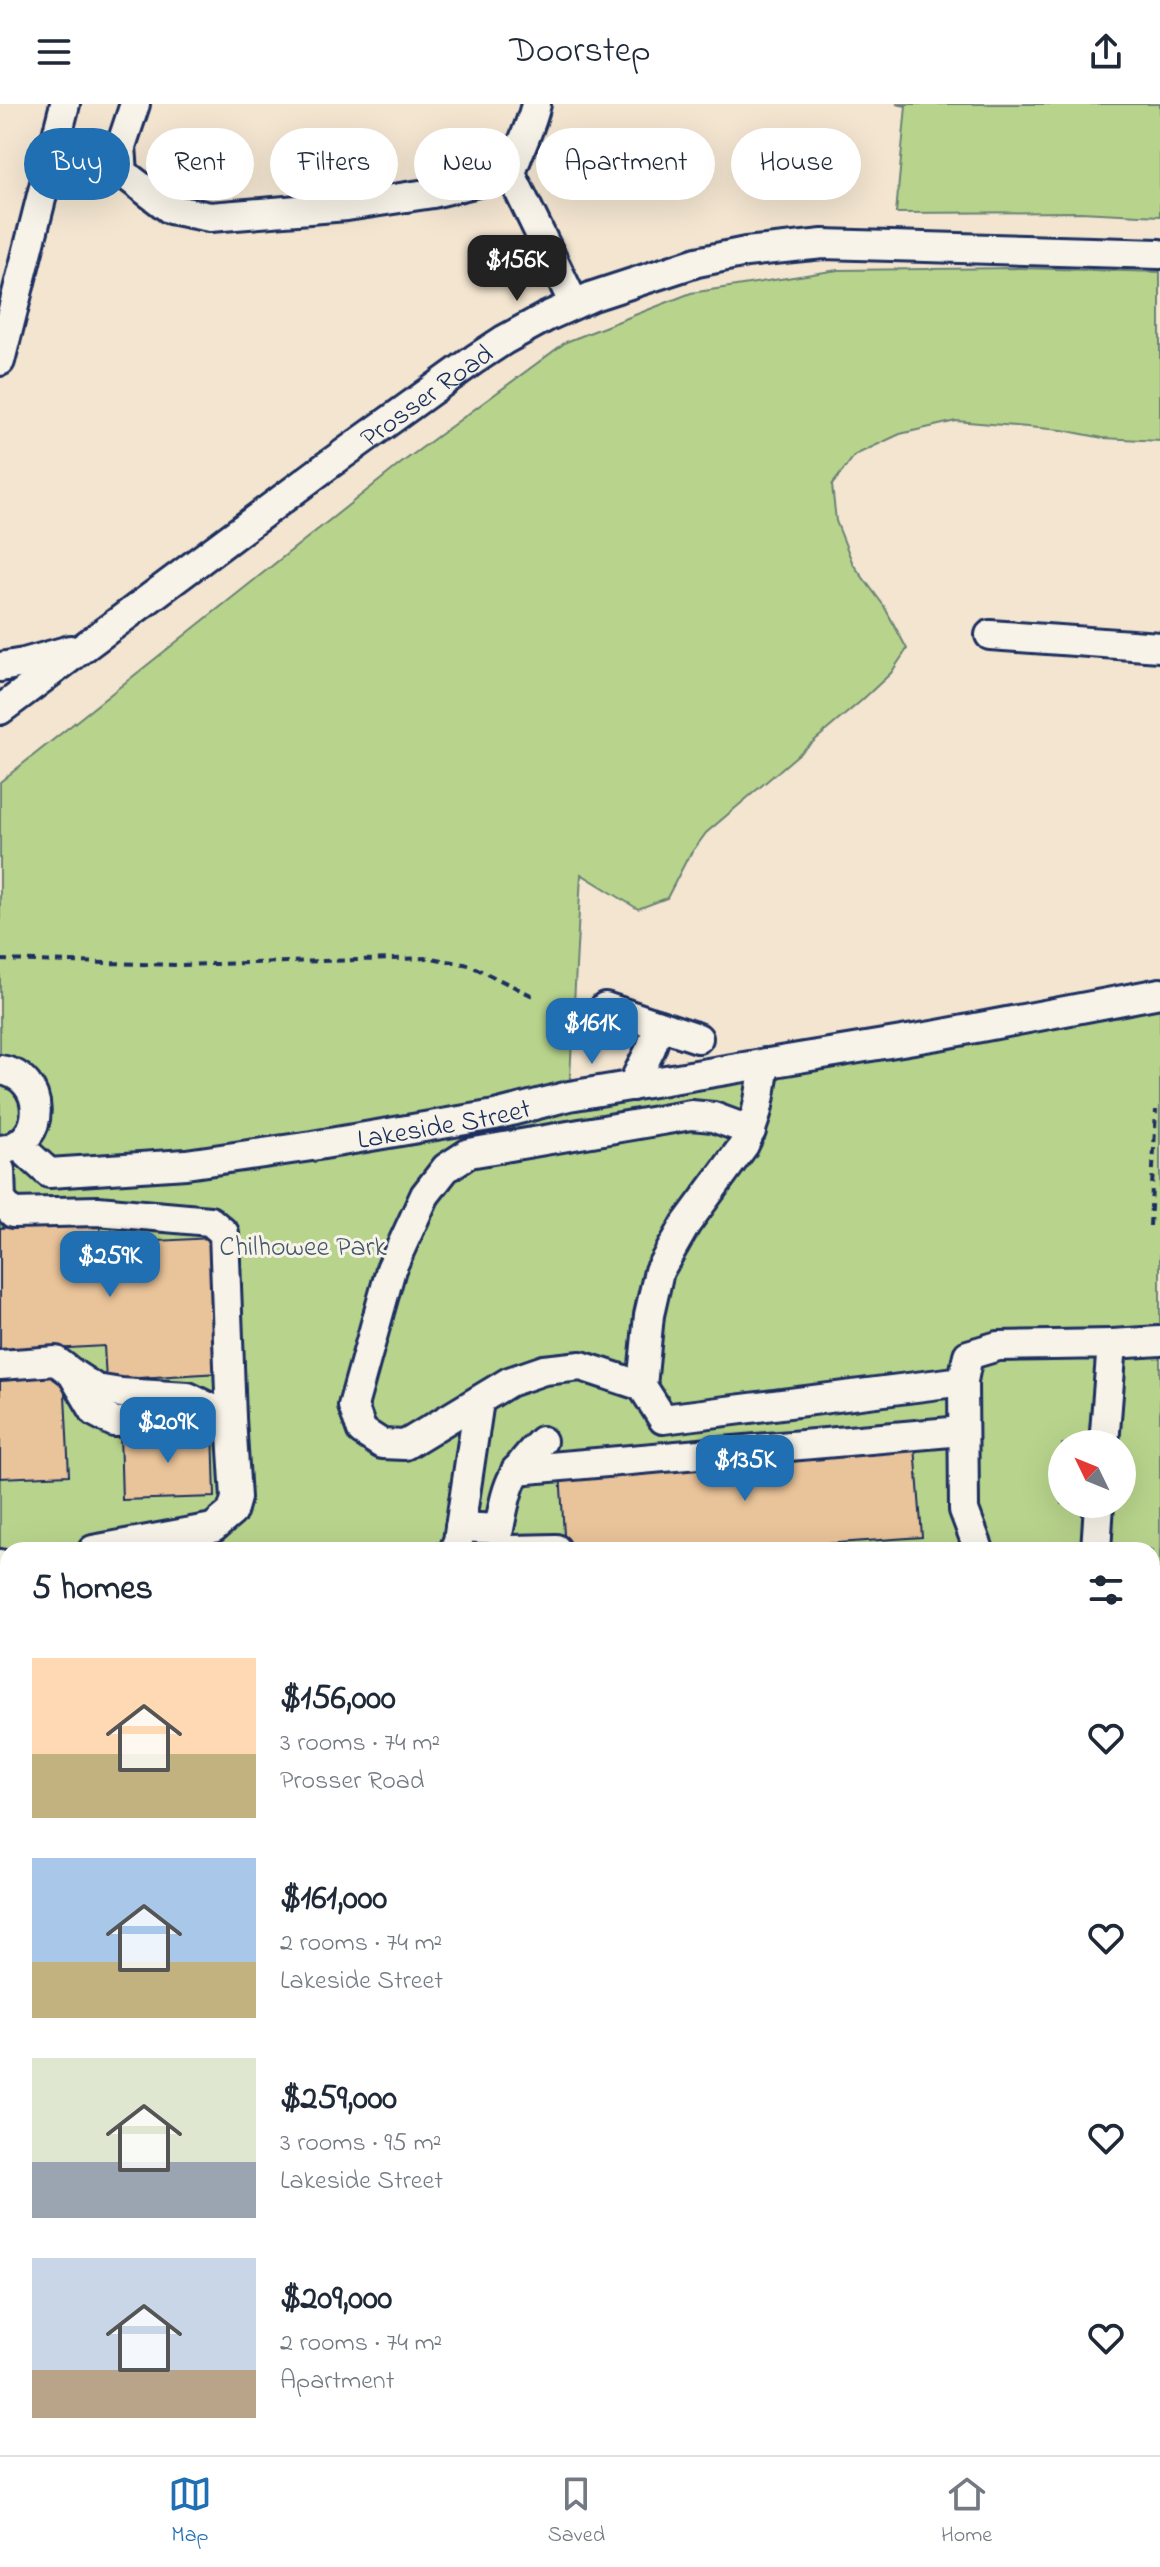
<!DOCTYPE html>
<meta charset="utf-8">
<style>
:root{--surface:#fff;--page:#f2f2f3;--text:#1f2937;--muted:#747a83;--line:#e0e1e3;--accent:#1f6fb2}
body{margin:0;font-family:"Indie Flower",sans-serif;background:var(--page);color:var(--text);height:100vh;display:flex;flex-direction:column;font-size:30px;white-space:nowrap}
*{box-sizing:border-box;margin:0}
p{font-size:26px;color:var(--muted)}
.icon{flex:none;width:44px;height:44px;fill:none;stroke:currentColor;stroke-width:2;stroke-linecap:round;stroke-linejoin:round}
.map{position:relative;flex:1;overflow:hidden}
.details{position:absolute;left:0px;top:1438px;width:1160px;height:914px;display:flex;flex-direction:column;background:var(--surface);border-radius:24px 24px 0 0;box-shadow:0 8px 32px #0002}
.details>*{flex:none}
.top-card{position:absolute;left:24px;top:24px;width:1112px;height:72px;display:flex;gap:16px}
.needle{width:52px;rotate:313deg}
.fabs{position:absolute;left:1048px;top:1326px;display:grid;gap:16px}
.fabs a{display:grid;place-items:center;width:88px;height:88px;border-radius:50%;background:var(--surface);box-shadow:0 8px 32px #0002;font-size:40px}
.price{position:absolute;translate:-50% -68px;padding:0 18px;border-radius:16px;background:var(--accent);color:#fff;font-size:26px;line-height:52px;filter:drop-shadow(0 2px 4px #0008)}
.price::after{content:'';position:absolute;left:50%;top:48px;width:24px;height:18px;margin-left:-12px;background:inherit;clip-path:polygon(0 0,100% 0,50% 100%)}
.price.current{background:#222;color:#fff}
ul{padding:0;list-style:none}
li{display:flex;align-items:center;gap:24px;height:200px;padding:0 32px}
li span{display:grid;place-items:center;flex:none;width:224px;height:160px;border-radius:0px;color:#555}
li>.icon{margin-inline-start:auto}
span .icon{width:96px;height:96px;fill:#fffc;stroke-width:1}
li b{font-size:34px}
h2{display:flex;justify-content:space-between;align-items:center;height:96px;padding:0 32px;font-size:34px}
.pill{padding:0 28px;border-radius:36px;background:var(--surface);box-shadow:0 8px 32px #0002;font-size:28px;line-height:72px}
.pill.current{background:var(--accent);color:#fff}
header{display:flex;justify-content:space-between;align-items:center;height:104px;padding:0 32px;background:var(--surface);font-size:36px;font-weight:600}
.tabs{display:flex;justify-content:space-around;align-items:center;height:112px;border-top:2px solid var(--line);background:var(--surface);font-size:22px;color:var(--muted)}
.tabs a{display:grid;justify-items:center;gap:4px}
.tabs .current{color:var(--accent)}
.map>svg:first-child{display:block}
</style>
<header><svg class="icon" aria-label="menu" viewBox="0 0 24 24"><path d="M4 6h16M4 12h16M4 18h16"/></svg>Doorstep<svg class="icon" aria-label="share" viewBox="0 0 24 24"><path d="M12 15V3M7 8l5-5 5 5M5 13v7h14v-7"/></svg></header>
<div class="map">
<svg width="1160" height="2351" viewBox="0 0 1160 2351">
<rect width="100%" height="100%" fill="#f3e5d0"/>
<filter id="ink" filterUnits="userSpaceOnUse"><feTurbulence type="fractalNoise" baseFrequency=".0125" numOctaves="2"/><feDisplacementMap in="SourceGraphic" scale="16" xChannelSelector="R" yChannelSelector="G"/><feConvolveMatrix kernelMatrix="1 2 1 2 8 2 1 2 1" color-interpolation-filters="sRGB"/></filter>
<g filter="url(#ink)">
<!-- built -->
<polygon fill="#f0dbc0" points="1152,2336 1160,2338 1160,2351 1037,2351 1039,2344 1152,2344"/>
<!-- green -->
<g fill="#b8d48c" stroke="#6a8275" stroke-width="2" fill-rule="evenodd">
<polygon points="896,0 1160,0 1160,112 1080,108 896,109 906,2"/>
<path d="M 1018,164 L 1160,168 L 1160,337 L 1103,334 L 1062,326 L 956,317 L 900,330 L 855,351 L 832,381 L 836,417 L 853,460 L 884,502 L 907,545 L 891,569 L 861,597 L 706,729 L 687,755 L 667,794 L 638,805 L 581,770 L 569,992 L 1160,889 L 1160,2303 L 1152,2301 L 1152,1446 L 8,1446 L 8,2344 L 316,2344 L 309,2350 L 296,2351 L 0,2351 L 0,678 L 404,357 L 566,238 L 691,189 L 838,166 ZM 1062,1340 L 1122,1340 L 1122,1400 L 1062,1400 Z"/>
<polygon points="471,2344 549,2344 543,2351 470,2351"/>
</g>
<!-- building -->
<g fill="#e9c399" stroke="#1b2f5e" stroke-width="2">
<polygon points="100,1118 101,1140 212,1134 219,1269 106,1276 104,1242 0,1248 0,1124"/>
<polygon points="64,1271 69,1371 0,1374 0,1274"/>
<polygon points="213,1325 215,1393 122,1396 120,1329"/>
<polygon points="915,1342 922,1433 740,1446 565,1446 560,1368"/>
<polygon points="0,2254 8,2273 8,2290 0,2293"/>
</g>
<g fill="none" stroke-linecap="round" stroke-linejoin="round">
<defs>
<g id="minor">
<polyline points="135,0 121,42 123,69 170,105 210,113 347,102 433,89 511,70"/>
<path d="M 536,0 C 531,24 518,46 511,70 L 574,200"/>
<polyline points="0,257 65,0"/>
<polyline points="990,531 1160,543"/>
<polyline points="0,563 24,559 70,546"/>
<path id="s1" d="M 0,606 L 328,361 L 475,255 L 504,236 L 546,213 L 593,192 L 697,158 L 746,148 L 823,140 L 1160,150"/>
<polyline points="605,903 659,921 651,944 632,982"/>
<polyline points="659,921 698,934"/>
<path d="M 765,959 C 760,990 759,1012 744,1041 L 686,1120 L 659,1167 L 649,1211 L 642,1282 L 663,1315 L 963,1277 L 964,1406 L 979,1446"/>
<path d="M 0,966 C 47,972 48,1040 1,1046"/>
<path id="s2" d="M 18,1041 L 49,1069 L 186,1060 L 312,1042 L 495,1011 L 569,992 L 938,931 L 1160,889"/>
<polyline points="0,1066 1,1097 13,1109 98,1107 210,1117 224,1129 231,1314 114,1318 95,1308 72,1269 56,1257 0,1261"/>
<polyline points="1112,1240 1160,1237"/>
<polyline points="73,1270 96,1285 121,1289 188,1293 231,1314 236,1394 232,1408 213,1424 93,1446"/>
<polyline points="963,1277 968,1251 998,1242 1112,1240 1104,1340"/>
<polyline points="642,1282 581,1262 544,1266 509,1278 405,1341 382,1340 362,1327 353,1302 391,1165 425,1091 446,1064 469,1049 691,1011 713,1013 751,1027"/>
<polyline points="516,1366 962,1327"/>
<path d="M 460,1423 L 499,1425 C 507,1382 510,1368 542,1337"/>
<polyline points="454,1446 458,1437 479,1297"/>
<polyline points="511,1446 556,1445"/>
<polyline points="1096,1446 1099,1400"/>
<polyline points="0,1460 8,1463"/>
<polyline points="1152,1482 1160,1481"/>
<polyline points="1152,1681 1160,1673"/>
<polyline points="1152,1726 1160,1734"/>
<polyline points="1152,1802 1160,1804"/>
<polyline points="0,1855 8,1852"/>
<polyline points="0,2025 8,2028"/>
<polyline points="1152,2102 1160,2104"/>
<polyline points="1155,2172 1160,2152"/>
<polyline points="0,2312 8,2309"/>
<polyline points="1152,2320 1160,2322"/>
<polyline points="422,2344 423,2351"/>
<polyline points="0,2350 3,2351"/>
<polyline points="562,2351 568,2344"/>
<polyline points="872,2351 874,2344"/>
<polyline points="1037,2351 1039,2344"/>
</g>
</defs>
<!-- minor casing -->
<use href="#minor" stroke="#1b2f5e" stroke-width="34"/>
<!-- path -->
<g stroke="#1b2f5e" stroke-width="4" stroke-dasharray="8 6" stroke-linecap="butt">
<polyline points="0,856 178,861 431,854 469,861 533,892"/>
<polyline points="1150,1122 1156,1006"/>
<polyline points="0,2192 8,2193"/>
</g>
<!-- minor -->
<use href="#minor" stroke="#f7f3e8" stroke-width="28"/>
</g>
</g>
<g text-anchor="middle" stroke-width="6" stroke-linejoin="round" paint-order="stroke">
<!-- street labels -->
<g font-size="28" fill="#1b2f5e" stroke="#f7f3e8">
<text dy="10" stroke="none"><textPath href="#s1" startOffset="530">Prosser Road</textPath></text>
<text dy="10" stroke="none"><textPath href="#s2" startOffset="440">Lakeside Street</textPath></text>
</g>
<!-- park labels -->
<g font-size="28" fill="#42586a" stroke="#f7f3e8">
<text x="303" y="1151">Chilhowee Park</text>
</g>
</g>
</svg>
<div class="fabs">
<a><svg class="needle" viewBox="-14 -14 28 28"><path d="M0-13l5 13h-10z" fill="#e53935"/><path d="M0 13l5-13h-10z" fill="#747a83"/></svg></a>
</div>
<b class="price current" style="left:517px;top:199px">$156K</b>
<b class="price" style="left:592px;top:962px">$161K</b>
<b class="price" style="left:110px;top:1195px">$259K</b>
<b class="price" style="left:168px;top:1361px">$209K</b>
<b class="price" style="left:745px;top:1399px">$135K</b>
<div class="top-card">
<a class="pill current">Buy</a>
<a class="pill">Rent</a>
<a class="pill">Filters</a>
<a class="pill">New</a>
<a class="pill">Apartment</a>
<a class="pill">House</a>
</div>
<section class="details">
<h2>5 homes<svg class="icon" aria-label="filters" viewBox="0 0 24 24"><path d="M4 7h16M4 17h16"/><circle cx="9" cy="7" r="2"/><circle cx="15" cy="17" r="2"/></svg></h2>
<ul>
<li><span style="background:linear-gradient(#ffd9b3 60%,#c2b280 0)"><svg class="icon" aria-label="home" viewBox="0 0 24 24"><path d="M3 11l9-7 9 7M6 9v11h12V9"/></svg></span><div><b>$156,000</b><p>3 rooms · 74 m²</p><p>Prosser Road</p></div><svg class="icon" aria-label="heart" viewBox="0 0 24 24"><path d="M12 20l-8-8c-3-5 5-10 8-4 3-6 11-1 8 4z"/></svg></li>
<li><span style="background:linear-gradient(#a9c7e8 65%,#c2b280 0)"><svg class="icon" aria-label="home" viewBox="0 0 24 24"><path d="M3 11l9-7 9 7M6 9v11h12V9"/></svg></span><div><b>$161,000</b><p>2 rooms · 74 m²</p><p>Lakeside Street</p></div><svg class="icon" aria-label="heart" viewBox="0 0 24 24"><path d="M12 20l-8-8c-3-5 5-10 8-4 3-6 11-1 8 4z"/></svg></li>
<li><span style="background:linear-gradient(#dfe7d0 65%,#9aa5b1 0)"><svg class="icon" aria-label="home" viewBox="0 0 24 24"><path d="M3 11l9-7 9 7M6 9v11h12V9"/></svg></span><div><b>$259,000</b><p>3 rooms · 95 m²</p><p>Lakeside Street</p></div><svg class="icon" aria-label="heart" viewBox="0 0 24 24"><path d="M12 20l-8-8c-3-5 5-10 8-4 3-6 11-1 8 4z"/></svg></li>
<li><span style="background:linear-gradient(#c9d6e8 70%,#b9a48a 0)"><svg class="icon" aria-label="home" viewBox="0 0 24 24"><path d="M3 11l9-7 9 7M6 9v11h12V9"/></svg></span><div><b>$209,000</b><p>2 rooms · 74 m²</p><p>Apartment</p></div><svg class="icon" aria-label="heart" viewBox="0 0 24 24"><path d="M12 20l-8-8c-3-5 5-10 8-4 3-6 11-1 8 4z"/></svg></li>
</ul>
</section>
</div>
<nav class="tabs">
<a class="current"><svg class="icon" aria-label="map" viewBox="0 0 24 24"><path d="M3 6l6-2 6 2 6-2v14l-6 2-6-2-6 2zM9 4v14M15 6v14"/></svg>Map</a>
<a><svg class="icon" aria-label="saved" viewBox="0 0 24 24"><path d="M7 4h10v16l-5-4-5 4z"/></svg>Saved</a>
<a><svg class="icon" aria-label="home" viewBox="0 0 24 24"><path d="M3 11l9-7 9 7M6 9v11h12V9"/></svg>Home</a>
</nav>
